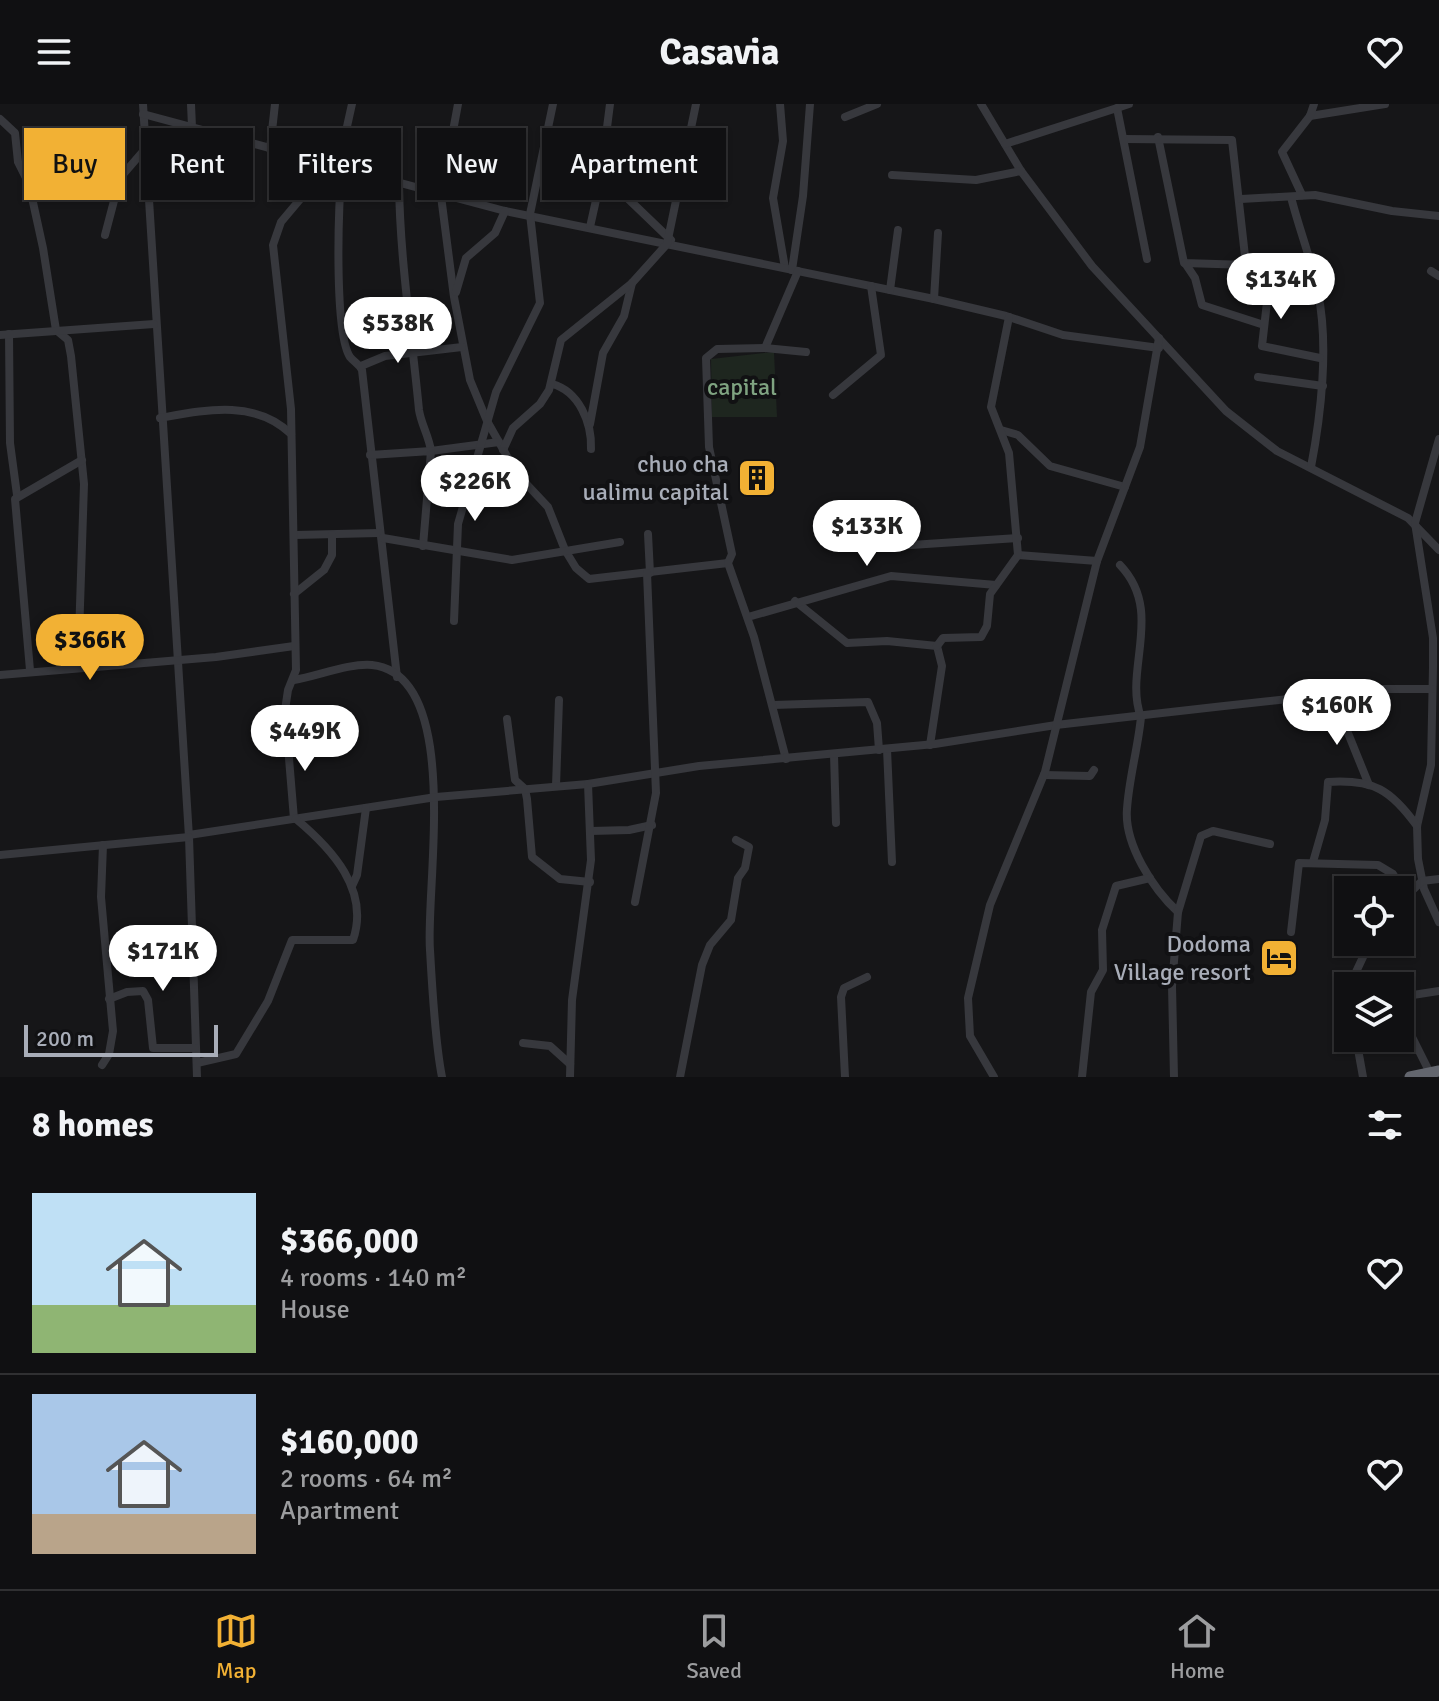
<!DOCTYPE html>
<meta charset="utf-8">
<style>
:root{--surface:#101012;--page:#19191b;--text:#f1f3f6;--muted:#9c9d9f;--line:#303032;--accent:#f2b134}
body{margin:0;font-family:Signika,sans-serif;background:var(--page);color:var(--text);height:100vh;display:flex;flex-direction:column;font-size:30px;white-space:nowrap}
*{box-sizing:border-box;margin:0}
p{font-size:26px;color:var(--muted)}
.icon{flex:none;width:44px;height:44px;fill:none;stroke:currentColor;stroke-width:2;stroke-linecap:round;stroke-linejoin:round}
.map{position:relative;height:973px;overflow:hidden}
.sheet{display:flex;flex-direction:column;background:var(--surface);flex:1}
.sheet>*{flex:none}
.hud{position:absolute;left:24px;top:24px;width:800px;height:72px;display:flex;gap:16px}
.fabs{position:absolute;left:1334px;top:772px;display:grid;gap:16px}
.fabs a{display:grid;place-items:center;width:80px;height:80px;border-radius:0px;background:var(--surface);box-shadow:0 2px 6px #0004,0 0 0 2px var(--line);font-size:40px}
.scale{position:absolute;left:24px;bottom:20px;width:194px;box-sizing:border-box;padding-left:8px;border:4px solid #a8adb8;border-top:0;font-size:22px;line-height:28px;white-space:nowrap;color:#a8adb8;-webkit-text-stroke:6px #111113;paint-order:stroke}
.price{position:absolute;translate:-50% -68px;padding:0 18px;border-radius:28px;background:#fff;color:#222;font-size:26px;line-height:52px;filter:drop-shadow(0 2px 4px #0008)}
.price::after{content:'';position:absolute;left:50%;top:48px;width:24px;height:18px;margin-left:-12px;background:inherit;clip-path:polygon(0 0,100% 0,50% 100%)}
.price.active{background:var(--accent);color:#111}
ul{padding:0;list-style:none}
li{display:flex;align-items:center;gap:24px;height:200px;padding:0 32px}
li+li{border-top:2px solid var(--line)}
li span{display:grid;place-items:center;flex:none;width:224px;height:160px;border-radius:0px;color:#555}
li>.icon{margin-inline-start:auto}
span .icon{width:96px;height:96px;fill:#fffc;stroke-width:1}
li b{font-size:34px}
h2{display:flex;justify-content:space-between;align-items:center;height:96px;padding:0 32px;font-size:34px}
.chip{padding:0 28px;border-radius:0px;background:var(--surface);box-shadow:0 2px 6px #0004,0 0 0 2px var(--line);font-size:28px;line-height:72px}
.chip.active{background:var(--accent);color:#111}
header{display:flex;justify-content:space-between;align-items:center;height:104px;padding:0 32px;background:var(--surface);font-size:36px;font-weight:700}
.tab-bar{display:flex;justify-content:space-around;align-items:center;height:112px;border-top:2px solid var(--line);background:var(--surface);font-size:22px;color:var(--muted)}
.tab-bar a{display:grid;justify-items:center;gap:4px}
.tab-bar .active{color:var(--accent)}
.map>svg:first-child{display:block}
</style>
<header><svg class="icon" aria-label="menu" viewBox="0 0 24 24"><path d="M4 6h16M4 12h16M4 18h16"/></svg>Casavia<svg class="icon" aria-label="heart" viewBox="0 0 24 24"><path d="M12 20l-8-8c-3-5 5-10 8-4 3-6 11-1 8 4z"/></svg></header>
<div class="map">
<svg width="1439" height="973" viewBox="0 0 1439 973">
<rect width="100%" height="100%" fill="#161618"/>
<!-- green -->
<polygon fill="#1e261f" points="774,248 777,313 712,313 711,255"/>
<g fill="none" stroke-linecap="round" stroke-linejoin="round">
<!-- minor -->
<g stroke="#37383d" stroke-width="8">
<polyline points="143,0 189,733 197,973"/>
<polyline points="191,0 192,23"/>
<polyline points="458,0 441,92 454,193 470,276 487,317 517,370 548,403 565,446 576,464 589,475 728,459"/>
<polyline points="780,0 783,37 773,94 785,164"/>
<polyline points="981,0 1021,67 1092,162 1226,307 1277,347 1408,414 1439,446"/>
<polyline points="1117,4 1129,0"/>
<polyline points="143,10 505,107 934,195 1006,212 1063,231 1159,244"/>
<polyline points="1310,12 1385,0"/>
<polyline points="845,13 877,0"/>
<polyline points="0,15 15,29 18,58 29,80 43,144 56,226 68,236 71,252 84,380 78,562"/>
<polyline points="1158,33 1184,159 1311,163"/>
<polyline points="1124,35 1232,36 1246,161"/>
<polyline points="605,37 619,86 671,136"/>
<polyline points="1005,40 1117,4 1147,155"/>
<polyline points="270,45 275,0"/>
<polyline points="338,63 352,0"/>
<path d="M 342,64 C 338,96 334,229 350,253 C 354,258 359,260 362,266 L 397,573"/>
<polyline points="892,71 976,76 1021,67"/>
<path d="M 399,80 C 400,156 412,232 419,306 C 421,320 429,332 431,347 L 499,338"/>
<polyline points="1302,91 1282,48 1310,12 1314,0"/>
<path d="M 1291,93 C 1299,125 1312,157 1318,189 C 1329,241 1321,311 1311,363"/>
<polyline points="149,95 183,73 217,30"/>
<polyline points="1241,95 1315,91 1392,107 1439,112"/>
<polyline points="590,123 600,78 610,0"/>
<polyline points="105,131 120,74 145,45"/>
<polyline points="1185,159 1195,174 1202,201 1264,221"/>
<polyline points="1264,163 1267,198 1262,242 1320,254"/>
<polyline points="792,166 803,92 810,0"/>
<polyline points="1431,167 1439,172"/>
<polyline points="890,186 898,126"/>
<polyline points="456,188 466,154 495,129 505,107"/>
<polyline points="934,195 938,129"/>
<polyline points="9,230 10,339 17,391"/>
<polyline points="0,231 154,220"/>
<polyline points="765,244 798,167"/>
<polyline points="361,262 385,252 462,243"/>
<polyline points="1258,273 1323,282"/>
<path d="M 552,280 C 579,287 592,319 591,345"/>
<polyline points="833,291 881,251 871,182"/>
<path d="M 160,314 C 205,306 255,295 291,330"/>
<polyline points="590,320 603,249 624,212 632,179"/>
<polyline points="1001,326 1018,331 1050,362 1125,383"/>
<polyline points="1439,335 1415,419 1433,534 1433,563 1431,661 1417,722 1418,755 1424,785 1439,818"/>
<polyline points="503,346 513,324 540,300 549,286 561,236 632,179 667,140 696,0"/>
<polyline points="370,351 431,347 423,442"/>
<polyline points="648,430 650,469"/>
<polyline points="295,431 379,429"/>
<polyline points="383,434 512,456 620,438"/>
<polyline points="911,441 1018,434"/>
<polyline points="1018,451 1097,457"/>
<path d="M 1120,461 C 1165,508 1123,566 1141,613 C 1138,644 1129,674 1127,705 C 1124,740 1153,785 1178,808"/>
<polyline points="294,490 324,466 332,451 332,431"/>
<polyline points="795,497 847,539 887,537 937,542 942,562 930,641"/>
<polyline points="748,513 891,472 996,481"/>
<polyline points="454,517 458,420 496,288 540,199 530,110 553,0"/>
<polyline points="937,542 943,534 981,533 987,522 990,490 1018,451 1009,349 991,303 1009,213"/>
<polyline points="30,566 15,395 82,356"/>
<polyline points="0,571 216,553 294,542"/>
<path d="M 294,576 C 318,572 349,559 372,561 C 464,571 425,785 430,846 C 432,882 435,938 442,973"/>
<polyline points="1333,592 1369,681"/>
<polyline points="773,601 868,598 877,619 879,646"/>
<polyline points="507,615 515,676 525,685 527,695 532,753 560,775 590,778"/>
<polyline points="887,645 892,758"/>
<polyline points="834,650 836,719"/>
<polyline points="786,655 754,533 728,459 732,450 709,343 706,254 717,245 765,244 806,248"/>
<polyline points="1044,671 1090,672 1094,666"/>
<polyline points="556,682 559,596"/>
<polyline points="294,715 285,606 288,586 296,566 291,305 273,141 281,118 329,61"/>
<polyline points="591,727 629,726 652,721"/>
<polyline points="189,731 436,693 588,680 699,662 935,640 1056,621 1224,602 1379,585 1432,585"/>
<polyline points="0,751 189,733"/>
<path d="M 1313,758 L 1325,716 L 1328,678 C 1374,675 1391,686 1417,722"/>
<polyline points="352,782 357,771 366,704"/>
<polyline points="635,798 656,689 647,469"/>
<polyline points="1400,798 1422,777 1439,775"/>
<polyline points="1291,828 1299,759 1378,761 1393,770 1406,791"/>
<polyline points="1355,882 1356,868 1370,838"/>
<polyline points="1400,893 1439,887"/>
<polyline points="109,895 127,888 143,887 148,896 153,944 195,944"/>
<polyline points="1400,909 1430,969"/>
<polyline points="1356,934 1363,973"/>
<polyline points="523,939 550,942 570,960"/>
<path d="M 197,959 L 236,950 L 268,897 L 292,836 L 353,836 C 370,786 332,745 296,715"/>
<polyline points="102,961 109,950 113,927 101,793 103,741"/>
<polyline points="570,973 572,896 591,756 588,680"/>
<polyline points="680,973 702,861 710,841 731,816 738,774 745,764 749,743 736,736"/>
<polyline points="845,973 841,893 844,884 867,873"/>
<polyline points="994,973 970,932 968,894 990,801 1045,668 1097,457 1140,343 1159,234"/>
<polyline points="1082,973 1091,888 1103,866 1102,826 1116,782 1150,774"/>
<polyline points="1174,973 1172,882 1178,808 1201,732 1213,727 1270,740"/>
</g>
<!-- highway -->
<polyline stroke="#63666e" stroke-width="11" points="1410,973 1439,967"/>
</g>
<!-- icons -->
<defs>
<symbol id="building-square" viewBox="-11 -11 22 22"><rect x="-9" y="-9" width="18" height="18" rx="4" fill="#f2b134" stroke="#111113"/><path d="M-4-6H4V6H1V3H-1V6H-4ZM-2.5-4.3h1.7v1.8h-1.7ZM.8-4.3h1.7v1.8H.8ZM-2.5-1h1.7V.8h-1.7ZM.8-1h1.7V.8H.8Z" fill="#111"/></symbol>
<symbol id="hotel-square" viewBox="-11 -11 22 22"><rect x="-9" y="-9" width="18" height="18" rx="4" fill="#f2b134" stroke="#111113"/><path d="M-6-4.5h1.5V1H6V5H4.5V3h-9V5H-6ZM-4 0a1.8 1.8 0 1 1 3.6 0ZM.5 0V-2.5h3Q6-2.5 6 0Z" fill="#111"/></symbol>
</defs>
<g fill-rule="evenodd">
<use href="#building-square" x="735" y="352" width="44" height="44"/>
<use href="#hotel-square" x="1257" y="832" width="44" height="44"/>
</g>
<g text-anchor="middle" stroke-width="8" stroke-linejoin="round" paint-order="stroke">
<!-- park labels -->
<g font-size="24" fill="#7fa381" stroke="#111113">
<text x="742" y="291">capital</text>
</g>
<!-- poi labels -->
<g font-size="24" fill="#a8adb8" stroke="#111113" text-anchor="end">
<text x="729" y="368">chuo cha<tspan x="729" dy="28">ualimu capital</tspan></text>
<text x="1251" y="848">Dodoma<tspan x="1251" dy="28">Village resort</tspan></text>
</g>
</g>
</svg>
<div class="fabs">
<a><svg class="icon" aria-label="locate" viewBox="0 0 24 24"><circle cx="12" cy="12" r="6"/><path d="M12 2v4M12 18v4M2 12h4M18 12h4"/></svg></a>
<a><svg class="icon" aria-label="layers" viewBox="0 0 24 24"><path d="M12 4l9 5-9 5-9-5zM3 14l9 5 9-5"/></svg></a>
</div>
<div class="scale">200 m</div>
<b class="price" style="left:1281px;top:217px">$134K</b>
<b class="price" style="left:398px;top:261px">$538K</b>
<b class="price" style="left:475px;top:419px">$226K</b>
<b class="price" style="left:867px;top:464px">$133K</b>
<b class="price active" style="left:90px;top:578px">$366K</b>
<b class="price" style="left:1337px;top:643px">$160K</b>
<b class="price" style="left:305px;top:669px">$449K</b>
<b class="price" style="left:163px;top:889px">$171K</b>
<div class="hud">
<a class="chip active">Buy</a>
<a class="chip">Rent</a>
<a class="chip">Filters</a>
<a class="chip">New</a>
<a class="chip">Apartment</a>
</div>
</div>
<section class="sheet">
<h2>8 homes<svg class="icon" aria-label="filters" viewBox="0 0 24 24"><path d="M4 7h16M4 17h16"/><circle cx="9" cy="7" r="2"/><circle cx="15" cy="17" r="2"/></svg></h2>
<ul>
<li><span style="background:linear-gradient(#bfe0f5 70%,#8fb573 0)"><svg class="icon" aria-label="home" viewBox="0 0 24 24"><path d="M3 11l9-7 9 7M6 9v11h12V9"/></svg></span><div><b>$366,000</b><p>4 rooms · 140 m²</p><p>House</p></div><svg class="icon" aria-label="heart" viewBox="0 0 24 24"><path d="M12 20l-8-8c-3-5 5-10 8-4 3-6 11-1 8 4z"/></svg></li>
<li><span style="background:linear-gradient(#a9c7e8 75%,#b9a48a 0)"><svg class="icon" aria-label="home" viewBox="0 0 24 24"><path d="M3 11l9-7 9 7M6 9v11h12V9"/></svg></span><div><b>$160,000</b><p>2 rooms · 64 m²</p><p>Apartment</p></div><svg class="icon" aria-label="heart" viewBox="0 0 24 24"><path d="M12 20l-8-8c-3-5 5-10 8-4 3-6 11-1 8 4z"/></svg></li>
</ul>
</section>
<nav class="tab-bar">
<a class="active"><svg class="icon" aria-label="map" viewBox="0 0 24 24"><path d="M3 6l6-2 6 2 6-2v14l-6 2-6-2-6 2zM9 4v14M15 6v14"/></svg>Map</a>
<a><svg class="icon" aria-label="saved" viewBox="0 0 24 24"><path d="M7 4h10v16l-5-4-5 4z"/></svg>Saved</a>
<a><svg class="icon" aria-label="home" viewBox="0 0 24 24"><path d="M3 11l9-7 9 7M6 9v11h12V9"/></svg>Home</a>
</nav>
